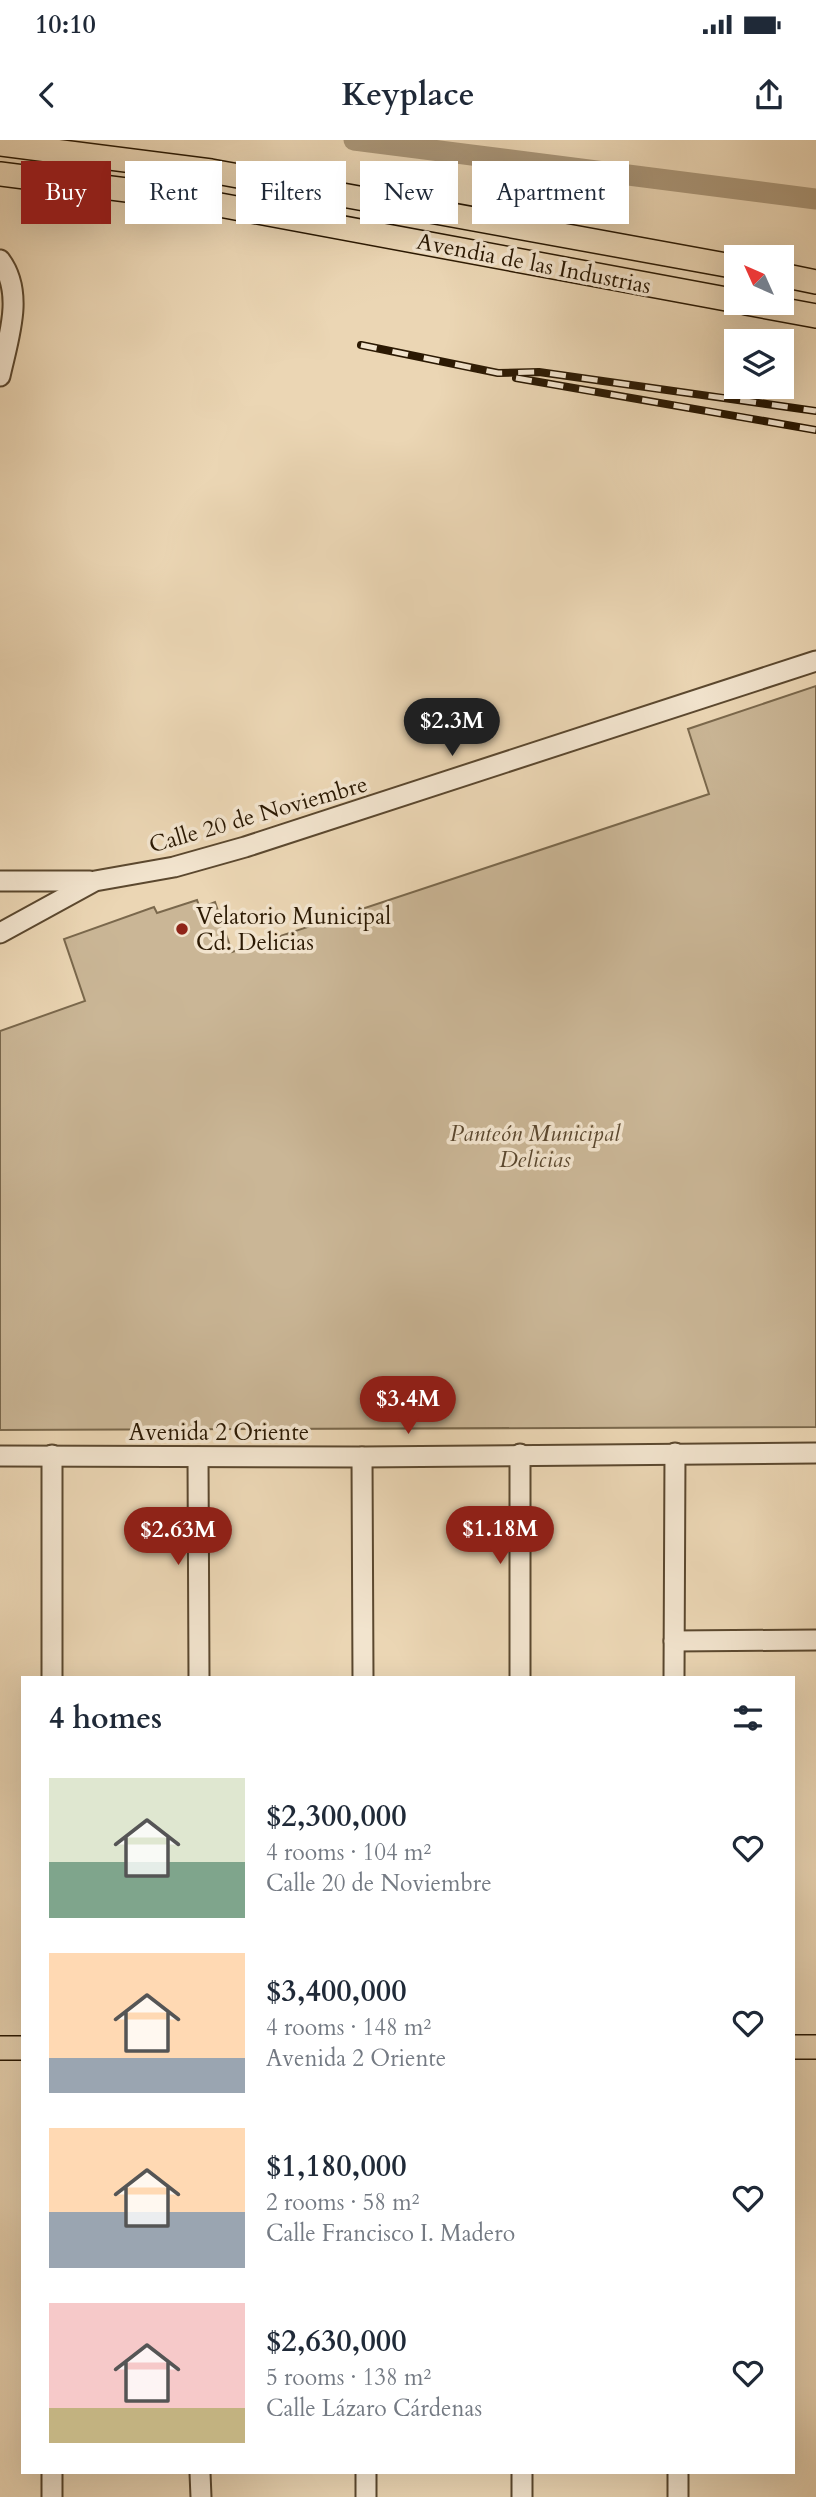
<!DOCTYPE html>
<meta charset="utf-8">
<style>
:root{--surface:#fff;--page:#f6f6f7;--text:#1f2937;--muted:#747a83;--accent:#8f2418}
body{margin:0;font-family:Cardo,serif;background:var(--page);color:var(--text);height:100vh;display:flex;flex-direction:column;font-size:26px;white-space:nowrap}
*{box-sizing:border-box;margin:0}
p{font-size:23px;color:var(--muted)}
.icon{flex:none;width:38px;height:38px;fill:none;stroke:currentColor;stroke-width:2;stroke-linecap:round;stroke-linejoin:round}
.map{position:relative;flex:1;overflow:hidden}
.details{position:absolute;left:21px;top:1536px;width:774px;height:798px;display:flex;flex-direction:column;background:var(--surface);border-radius:0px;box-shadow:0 7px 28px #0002}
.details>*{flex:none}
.guide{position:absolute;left:21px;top:21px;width:775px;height:63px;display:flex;gap:14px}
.needle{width:46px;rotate:315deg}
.fabs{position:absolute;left:724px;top:105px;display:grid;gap:14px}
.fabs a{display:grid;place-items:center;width:70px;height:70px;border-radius:0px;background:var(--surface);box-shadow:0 7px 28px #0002;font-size:35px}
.price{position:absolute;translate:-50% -60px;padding:0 16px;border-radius:24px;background:var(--accent);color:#fff;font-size:23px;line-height:46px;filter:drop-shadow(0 2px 4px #0008)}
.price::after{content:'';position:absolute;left:50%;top:42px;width:21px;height:16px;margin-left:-10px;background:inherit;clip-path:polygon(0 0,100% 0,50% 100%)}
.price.active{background:#222;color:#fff}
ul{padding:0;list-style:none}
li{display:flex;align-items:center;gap:21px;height:175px;padding:0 28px}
li span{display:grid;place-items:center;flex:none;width:196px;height:140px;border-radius:0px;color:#555}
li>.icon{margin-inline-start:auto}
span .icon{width:84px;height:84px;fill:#fffc;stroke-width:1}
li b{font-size:30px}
h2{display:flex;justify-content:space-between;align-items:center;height:84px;padding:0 28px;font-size:30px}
.tag{padding:0 24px;border-radius:0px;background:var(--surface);box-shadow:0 7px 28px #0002;font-size:24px;line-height:63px}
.tag.active{background:var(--accent);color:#fff}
.status{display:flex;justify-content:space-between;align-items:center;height:49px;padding:0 35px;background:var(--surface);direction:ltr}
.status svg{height:19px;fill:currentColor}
header{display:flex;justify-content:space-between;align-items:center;height:91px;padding:0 28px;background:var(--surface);font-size:32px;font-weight:800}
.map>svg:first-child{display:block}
</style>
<div class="status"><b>10:10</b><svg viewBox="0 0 49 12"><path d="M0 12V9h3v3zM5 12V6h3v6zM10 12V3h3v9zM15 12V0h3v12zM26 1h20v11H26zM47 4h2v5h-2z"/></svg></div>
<header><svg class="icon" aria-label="back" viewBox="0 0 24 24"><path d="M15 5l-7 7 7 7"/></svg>Keyplace<svg class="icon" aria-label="share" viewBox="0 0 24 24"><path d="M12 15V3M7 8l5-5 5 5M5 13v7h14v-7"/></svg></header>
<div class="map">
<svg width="816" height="2357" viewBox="0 0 816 2357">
<rect width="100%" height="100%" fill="#ebd6b4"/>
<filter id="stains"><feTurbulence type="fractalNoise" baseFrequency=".00286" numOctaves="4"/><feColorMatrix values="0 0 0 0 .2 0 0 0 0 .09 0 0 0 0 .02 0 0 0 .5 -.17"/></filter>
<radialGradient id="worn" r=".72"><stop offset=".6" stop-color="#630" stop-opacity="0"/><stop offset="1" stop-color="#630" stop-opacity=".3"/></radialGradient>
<!-- green -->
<polygon fill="#cab696" stroke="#7a684c" stroke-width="2" points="816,546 816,1287 0,1290 0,891 85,861 64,799 154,767 157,773 197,760 200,768 215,762 232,812 709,654 688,589"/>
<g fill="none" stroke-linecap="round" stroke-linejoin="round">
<!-- canal -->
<polyline stroke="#aa9678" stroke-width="21" points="354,0 816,59"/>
<defs>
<g id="minor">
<path d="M 0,120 C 25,153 8,199 0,236"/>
<polyline points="0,741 90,741"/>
<polyline points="0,793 95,741 174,727 245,707 816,521"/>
<polyline points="520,1314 520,1538"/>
<polyline points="0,1316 362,1317 816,1313"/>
<polyline points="198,1317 199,1538"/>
<polyline points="362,1317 363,1538"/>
<polyline points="674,1501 816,1500"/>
<polyline points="52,1538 52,1315"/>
<polyline points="674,1538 675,1313"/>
<polyline points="200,2333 201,2357"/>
<polyline points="366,2333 366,2357"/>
<polyline points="522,2333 522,2357"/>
<polyline points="678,2333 678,2357"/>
<polyline points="52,2357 52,2333"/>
</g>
<g id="major">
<polyline points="0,4 211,31 737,127"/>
<polyline points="0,34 166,55 737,161"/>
<polyline points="782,135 816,142"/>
<polyline points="746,163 816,176"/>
<polyline points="793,1907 816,1907"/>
<polyline points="0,1908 23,1908"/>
</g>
</defs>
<!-- minor casing -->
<use href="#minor" stroke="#5b482f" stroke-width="23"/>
<!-- major casing -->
<use href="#major" stroke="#2b1903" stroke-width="26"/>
<!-- minor -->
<use href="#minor" stroke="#f2e4ce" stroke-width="19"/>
<!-- major -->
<use href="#major" stroke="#ebd6b4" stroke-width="23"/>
<defs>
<g id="rail">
<polyline points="361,205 498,233 539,232 816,271"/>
<polyline points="516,238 816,290"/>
</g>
</defs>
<!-- rail casing -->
<use href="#rail" stroke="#2b1903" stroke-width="8"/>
<!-- rail -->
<use href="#rail" stroke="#f2e4ce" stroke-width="5" stroke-dasharray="16" stroke-linecap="butt"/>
</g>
<!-- markers -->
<circle fill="#8f2418" stroke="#f2e4ce" stroke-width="2.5" cx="182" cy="789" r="7"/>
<g text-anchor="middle" stroke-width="7" stroke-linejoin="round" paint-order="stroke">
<!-- street labels -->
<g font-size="23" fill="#2b1903" stroke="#f2e4ce">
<text transform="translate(534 123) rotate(11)" y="8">Avendia de las Industrias</text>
<text transform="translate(258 674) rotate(-16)" y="8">Calle 20 de Noviembre</text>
<text x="219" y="1300">Avenida 2 Oriente</text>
</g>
<!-- poi labels -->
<g font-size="23" fill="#2b1903" stroke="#f2e4ce" text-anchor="start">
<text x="196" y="784">Velatorio Municipal<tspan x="196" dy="26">Cd. Delicias</tspan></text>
</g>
<!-- park labels -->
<g font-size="23" font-style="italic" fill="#5b482f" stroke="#f2e4ce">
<text x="535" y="1001">Panteón Municipal<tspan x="535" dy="26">Delicias</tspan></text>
</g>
</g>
<rect width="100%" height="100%" filter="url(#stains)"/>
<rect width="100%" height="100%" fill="url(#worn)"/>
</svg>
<div class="fabs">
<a><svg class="needle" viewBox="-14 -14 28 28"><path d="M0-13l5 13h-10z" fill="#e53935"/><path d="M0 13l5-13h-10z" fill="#747a83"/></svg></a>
<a><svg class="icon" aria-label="layers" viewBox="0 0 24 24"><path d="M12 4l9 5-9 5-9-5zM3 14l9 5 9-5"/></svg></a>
</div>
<b class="price active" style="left:452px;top:618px">$2.3M</b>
<b class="price" style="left:408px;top:1296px">$3.4M</b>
<b class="price" style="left:500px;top:1426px">$1.18M</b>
<b class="price" style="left:178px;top:1427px">$2.63M</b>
<div class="guide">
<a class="tag active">Buy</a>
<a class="tag">Rent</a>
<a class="tag">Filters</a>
<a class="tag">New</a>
<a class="tag">Apartment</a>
</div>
<section class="details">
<h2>4 homes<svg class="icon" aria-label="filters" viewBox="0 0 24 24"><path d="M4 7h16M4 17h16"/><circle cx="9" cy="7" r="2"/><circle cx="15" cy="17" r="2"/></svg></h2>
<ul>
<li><span style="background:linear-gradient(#dfe7d0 60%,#7fa58c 0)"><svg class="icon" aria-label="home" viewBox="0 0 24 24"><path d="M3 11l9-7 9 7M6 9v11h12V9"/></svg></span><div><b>$2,300,000</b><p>4 rooms · 104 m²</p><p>Calle 20 de Noviembre</p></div><svg class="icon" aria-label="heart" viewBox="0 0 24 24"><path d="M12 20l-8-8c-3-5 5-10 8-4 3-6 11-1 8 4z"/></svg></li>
<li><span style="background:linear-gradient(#ffd9b3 75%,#9aa5b1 0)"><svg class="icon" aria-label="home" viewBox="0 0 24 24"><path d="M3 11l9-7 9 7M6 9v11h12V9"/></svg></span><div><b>$3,400,000</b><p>4 rooms · 148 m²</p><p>Avenida 2 Oriente</p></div><svg class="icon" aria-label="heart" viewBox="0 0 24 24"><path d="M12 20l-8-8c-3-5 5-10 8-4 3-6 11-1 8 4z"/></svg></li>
<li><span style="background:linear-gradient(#ffd9b3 60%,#9aa5b1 0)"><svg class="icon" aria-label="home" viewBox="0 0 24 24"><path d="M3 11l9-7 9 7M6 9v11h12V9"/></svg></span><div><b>$1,180,000</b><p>2 rooms · 58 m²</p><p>Calle Francisco I. Madero</p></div><svg class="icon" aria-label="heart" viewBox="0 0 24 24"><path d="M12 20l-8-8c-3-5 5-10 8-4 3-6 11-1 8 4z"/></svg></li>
<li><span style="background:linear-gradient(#f6c9c9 75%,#c2b280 0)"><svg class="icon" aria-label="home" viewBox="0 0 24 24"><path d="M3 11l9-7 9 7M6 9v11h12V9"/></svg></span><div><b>$2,630,000</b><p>5 rooms · 138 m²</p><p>Calle Lázaro Cárdenas</p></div><svg class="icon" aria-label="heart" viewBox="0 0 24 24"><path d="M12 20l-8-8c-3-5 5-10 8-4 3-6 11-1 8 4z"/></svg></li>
</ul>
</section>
</div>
